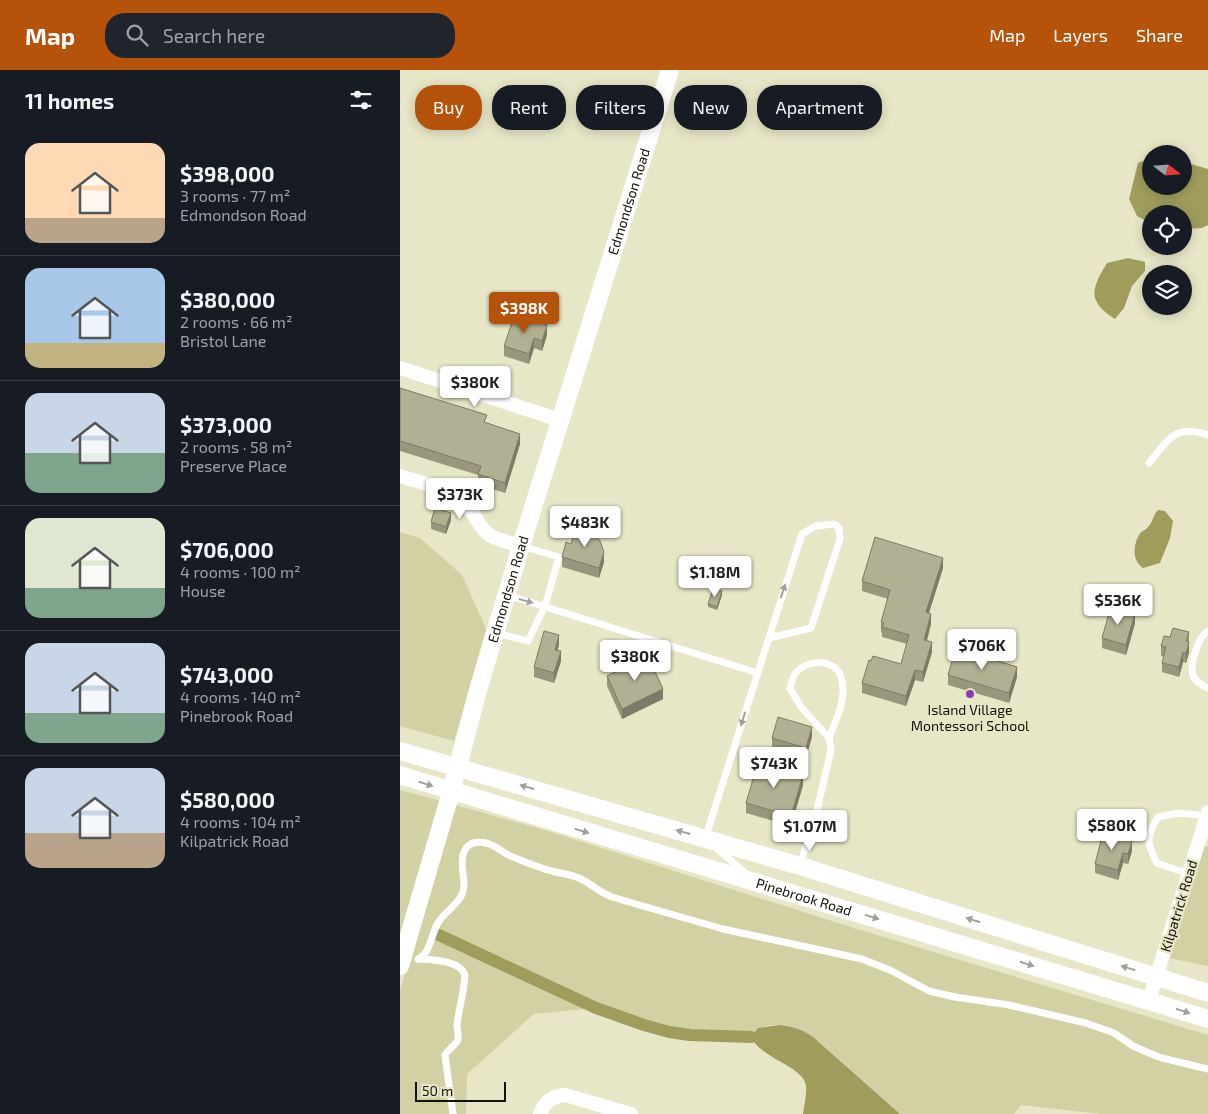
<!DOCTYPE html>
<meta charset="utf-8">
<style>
:root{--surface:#171b24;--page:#20242c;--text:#f1f3f6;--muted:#9ea1a6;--line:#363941;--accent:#b45309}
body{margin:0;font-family:"Exo 2",sans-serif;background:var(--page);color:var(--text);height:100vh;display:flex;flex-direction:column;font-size:19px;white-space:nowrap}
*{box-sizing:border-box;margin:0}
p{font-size:16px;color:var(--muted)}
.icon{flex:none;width:28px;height:28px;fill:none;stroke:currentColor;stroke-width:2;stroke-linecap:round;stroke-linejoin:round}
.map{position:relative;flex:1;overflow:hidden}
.panel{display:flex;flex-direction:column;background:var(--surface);width:400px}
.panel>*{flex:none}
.guide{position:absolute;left:15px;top:15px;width:475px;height:45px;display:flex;gap:10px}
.needle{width:32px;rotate:107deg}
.controls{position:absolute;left:742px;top:75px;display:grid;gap:10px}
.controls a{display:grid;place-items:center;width:50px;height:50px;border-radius:50%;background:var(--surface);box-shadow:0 2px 12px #0003;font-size:25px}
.scale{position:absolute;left:15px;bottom:12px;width:91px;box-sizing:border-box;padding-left:5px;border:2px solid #121207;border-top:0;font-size:14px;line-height:18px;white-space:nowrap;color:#121207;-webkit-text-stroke:4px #e7e6c7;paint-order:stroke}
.price{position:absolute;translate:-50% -42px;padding:0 11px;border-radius:5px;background:#fff;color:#222;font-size:16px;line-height:32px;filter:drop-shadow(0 1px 2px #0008)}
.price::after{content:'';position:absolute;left:50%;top:30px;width:15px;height:11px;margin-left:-8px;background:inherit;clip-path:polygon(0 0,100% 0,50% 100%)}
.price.selected{background:var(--accent);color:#fff}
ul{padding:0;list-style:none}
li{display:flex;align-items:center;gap:15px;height:125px;padding:0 25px}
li+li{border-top:1px solid var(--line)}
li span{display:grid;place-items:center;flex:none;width:140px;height:100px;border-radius:15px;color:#555}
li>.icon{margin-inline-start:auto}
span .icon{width:60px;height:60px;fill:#fffc;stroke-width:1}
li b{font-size:21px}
h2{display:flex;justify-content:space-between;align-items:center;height:60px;padding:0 25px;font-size:21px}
.chip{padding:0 18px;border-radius:20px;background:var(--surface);box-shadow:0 2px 12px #0003;font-size:18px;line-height:45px}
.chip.selected{background:var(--accent);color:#fff}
header{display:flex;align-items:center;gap:30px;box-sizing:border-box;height:70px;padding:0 25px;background:var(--accent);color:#fff}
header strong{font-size:24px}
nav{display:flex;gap:28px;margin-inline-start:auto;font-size:18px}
.search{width:350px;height:45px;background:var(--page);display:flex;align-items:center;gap:12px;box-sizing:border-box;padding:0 18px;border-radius:20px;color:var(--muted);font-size:19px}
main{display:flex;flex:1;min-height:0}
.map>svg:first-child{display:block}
</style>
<header>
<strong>Map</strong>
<div class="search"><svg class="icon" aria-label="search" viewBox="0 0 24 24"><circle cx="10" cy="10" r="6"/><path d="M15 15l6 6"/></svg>Search here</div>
<nav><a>Map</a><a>Layers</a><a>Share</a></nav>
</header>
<main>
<section class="panel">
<h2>11 homes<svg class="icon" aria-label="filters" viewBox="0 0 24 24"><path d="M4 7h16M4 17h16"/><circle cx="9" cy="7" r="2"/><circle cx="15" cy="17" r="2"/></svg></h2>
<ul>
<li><span style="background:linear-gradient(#ffd9b3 75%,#b9a48a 0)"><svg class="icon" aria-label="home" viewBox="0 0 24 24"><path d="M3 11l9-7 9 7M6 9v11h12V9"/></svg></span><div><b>$398,000</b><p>3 rooms · 77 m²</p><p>Edmondson Road</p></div></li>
<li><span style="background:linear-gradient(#a9c7e8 75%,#c2b280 0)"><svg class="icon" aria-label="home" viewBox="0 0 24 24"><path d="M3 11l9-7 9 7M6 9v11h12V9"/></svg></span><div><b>$380,000</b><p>2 rooms · 66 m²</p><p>Bristol Lane</p></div></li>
<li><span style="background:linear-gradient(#c9d6e8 60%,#7fa58c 0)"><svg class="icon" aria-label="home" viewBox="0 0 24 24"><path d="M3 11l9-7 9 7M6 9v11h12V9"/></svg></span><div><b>$373,000</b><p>2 rooms · 58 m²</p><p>Preserve Place</p></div></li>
<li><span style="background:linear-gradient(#dfe7d0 70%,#7fa58c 0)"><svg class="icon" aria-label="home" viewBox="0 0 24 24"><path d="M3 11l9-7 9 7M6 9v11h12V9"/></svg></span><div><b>$706,000</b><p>4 rooms · 100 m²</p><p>House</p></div></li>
<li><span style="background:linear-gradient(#c9d6e8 70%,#7fa58c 0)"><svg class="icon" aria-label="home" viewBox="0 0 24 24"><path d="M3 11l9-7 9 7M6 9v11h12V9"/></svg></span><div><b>$743,000</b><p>4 rooms · 140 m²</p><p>Pinebrook Road</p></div></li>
<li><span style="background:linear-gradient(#c9d6e8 65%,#b9a48a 0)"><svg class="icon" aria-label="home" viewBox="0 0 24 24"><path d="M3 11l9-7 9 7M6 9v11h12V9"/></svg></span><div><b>$580,000</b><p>4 rooms · 104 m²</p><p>Kilpatrick Road</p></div></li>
</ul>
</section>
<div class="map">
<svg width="808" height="1044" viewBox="0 0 808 1044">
<rect width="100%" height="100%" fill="#e7e6c7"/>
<!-- green -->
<g fill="#d2d1a4">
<polygon points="0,462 20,468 62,505 86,559 54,671 0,656"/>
<polygon points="369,677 404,687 399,707 363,696"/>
<polygon points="0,720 41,731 0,871"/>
<path d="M 55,735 L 145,760 L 454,858 L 808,965 L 808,1044 L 701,1044 L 621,1035 L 614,1044 L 500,1044 L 413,967 C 395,955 366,947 351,967 L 290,965 L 269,962 L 244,955 L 196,938 L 134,944 L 67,1004 L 66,1044 L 0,1044 L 0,921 Z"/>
<polygon points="797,773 808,777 808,896 769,888"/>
</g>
<!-- water -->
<g fill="#a09d5c">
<polygon points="751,88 751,116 784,116 784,92 808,99 808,155 802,158 784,159 784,144 751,144 751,153 737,146 729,129 738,93"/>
<path d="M 728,188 L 745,192 L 745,201 L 732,216 L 724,238 L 715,249 C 687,231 691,219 707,193 Z"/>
<path d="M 758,440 L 765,441 L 773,451 L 770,468 L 760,493 L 743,498 C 732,490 733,476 739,465 C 741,461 746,460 748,457 C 753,452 753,445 758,440 Z"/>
<path d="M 379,955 C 392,956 402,959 413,967 L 500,1044 L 403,1044 C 404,1035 407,1025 406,1016 C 404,996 361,989 351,967 L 358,958 Z"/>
</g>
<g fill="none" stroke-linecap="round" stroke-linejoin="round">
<!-- canal -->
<polyline stroke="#a09d5c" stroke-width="12" points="39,865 196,938 244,955 269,962 290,965 351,967"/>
<!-- service -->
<g stroke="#fff" stroke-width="7">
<path d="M 749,393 C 768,370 775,353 808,365"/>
<polyline points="107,525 358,603"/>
<path d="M 808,561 C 799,565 789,595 793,605 C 795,612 802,615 808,618"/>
<polyline points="96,563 128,571 145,536 159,487 121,476"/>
<polyline points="306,769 305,769 402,464 416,456 434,454 439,458 440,469 411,558 369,568"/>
<polyline points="314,776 345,803"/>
<path d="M 400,796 L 417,740 L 431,680 L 429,668 L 401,637 L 390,618 C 391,614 392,610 394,606 C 402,589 435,587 441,607 C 448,627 436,650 429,668"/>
<path d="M 789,804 L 757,793 C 746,772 746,767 758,747 L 779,743 L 807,746"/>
<path d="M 18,889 C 31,883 31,864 38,853 C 45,840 63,833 64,816 C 64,804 58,785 68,776 C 73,771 80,772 86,773 C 96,775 104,784 113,787 C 123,791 132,795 142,798 C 154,803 167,803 179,808 C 192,814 201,824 215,828 L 323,859 L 462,889 L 490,900 L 529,921 L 555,927 L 609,935 L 686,953 L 714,963 L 733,976 L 749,983 L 762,988 L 808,999"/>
<path d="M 19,889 C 32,890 60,890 65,905 C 64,922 59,938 57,955 C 57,960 59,967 58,970 C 58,972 47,981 45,985 L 53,1044"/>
</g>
<!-- minor -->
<g stroke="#fff" stroke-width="14">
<polyline points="0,298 160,350"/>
<path d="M 0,406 C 20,413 45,416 62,430 C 73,439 77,455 88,464 C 97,471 111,472 121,476"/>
<polyline points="749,930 808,742"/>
<path d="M 140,1044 C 144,1032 153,1026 165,1025 L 231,1044"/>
</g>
<!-- tertiary -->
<g stroke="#fff" stroke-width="18">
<polyline points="0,681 400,796 808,923"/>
<path id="s1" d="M 0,705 L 808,949"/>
<path id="s2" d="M 0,896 L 51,722 L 79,617 L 121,476 L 270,0"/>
</g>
</g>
<!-- wall -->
<g fill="#98977e">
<polygon points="147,265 142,281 134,278 129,294 104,286 104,276"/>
<polygon points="0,318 87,353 120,374 105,423 78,414 78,405 0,381"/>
<polygon points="51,450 46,464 31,459 31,452"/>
<polygon points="162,487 204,492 199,508 162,497"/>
<polygon points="543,498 529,543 531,554 527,571 532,582 523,612 515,610 506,636 462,623 462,613 471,591 501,594 507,574 482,567 482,563 481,562 481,552 488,529 462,521 462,511"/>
<polygon points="322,525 317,540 308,537 308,534"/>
<polygon points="735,553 726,585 702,578 702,568"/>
<polygon points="789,562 789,582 786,593 783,592 779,607 762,602 762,593 764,587 761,586 761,576 770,567"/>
<polygon points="159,575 157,580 161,591 154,613 134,607 134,597"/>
<polygon points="548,605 617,607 609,633 548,615"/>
<polygon points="207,606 263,629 222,649 207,616"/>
<polygon points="412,667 406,687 372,678 372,668"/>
<polygon points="403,715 391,756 346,743 346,733"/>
<polygon points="703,763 732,781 728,794 723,793 718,810 695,803 695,794"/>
</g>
<!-- shaded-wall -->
<g fill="#7c7b67">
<polygon points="147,255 147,265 142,281 142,271"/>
<polygon points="134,268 134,278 129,294 129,284"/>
<polygon points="120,364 120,374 105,423 105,413"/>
<polygon points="51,443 51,450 46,464 46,457"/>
<polygon points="204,482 204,492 199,508 199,498"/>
<polygon points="543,488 543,498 526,552 526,542"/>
<polygon points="322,521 322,525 317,540 317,537"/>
<polygon points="735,543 735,553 726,585 726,575"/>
<polygon points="531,544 531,554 524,580 524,570"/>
<polygon points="159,565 159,575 155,589 155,580"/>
<polygon points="532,572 532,582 523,612 523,602"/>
<polygon points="789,572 789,582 786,593 786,583"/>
<polygon points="161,581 161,591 154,613 154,603"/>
<polygon points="783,582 783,592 779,607 779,597"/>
<polygon points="617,597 617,607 609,633 609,623"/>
<polygon points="515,600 515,610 506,636 506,626"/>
<polygon points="263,619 263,629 222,649 222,639"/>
<polygon points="412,657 412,667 406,687 406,678"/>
<polygon points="403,705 403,715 391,756 391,746"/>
<polygon points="732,771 732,781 728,794 728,784"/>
<polygon points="723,783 723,793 718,810 718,800"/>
</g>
<!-- building -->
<g fill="#b1b093" stroke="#7c7b67">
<polygon points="115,244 147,255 142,271 134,268 129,284 104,276"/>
<polygon points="0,318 87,345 84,352 120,364 105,413 78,404 81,396 0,371"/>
<polygon points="35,438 51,443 46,457 31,452"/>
<polygon points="176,457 193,462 200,471 204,482 199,498 162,487 166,472 171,474"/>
<polygon points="475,467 543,488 526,542 531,544 524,570 532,572 523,602 515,600 506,626 462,613 469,590 471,591 473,586 501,594 509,565 482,557 484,553 481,552 490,520 462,511"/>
<polygon points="313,519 322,521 317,537 308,534"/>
<polygon points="711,536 735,543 726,575 702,568"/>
<polygon points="773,558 789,562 786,571 789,572 786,583 783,582 779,597 762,593 766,577 761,576 764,566 770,567"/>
<polygon points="144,561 159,565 155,580 161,581 154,603 134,597"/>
<polygon points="556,578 617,597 609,623 548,605"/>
<polygon points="248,586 263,619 222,639 207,606"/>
<polygon points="378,647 412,657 406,678 372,668"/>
<polygon points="358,692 403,705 391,746 346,733"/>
<polygon points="703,763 732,771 728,784 723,783 718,800 695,794"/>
</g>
<!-- one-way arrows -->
<defs><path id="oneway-solid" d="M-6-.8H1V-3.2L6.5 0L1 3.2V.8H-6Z" transform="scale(1.25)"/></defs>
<g fill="#a0a09c">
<use href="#oneway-solid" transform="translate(383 521) rotate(-72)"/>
<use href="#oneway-solid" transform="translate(126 531) rotate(16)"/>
<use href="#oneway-solid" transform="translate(343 649) rotate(107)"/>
<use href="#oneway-solid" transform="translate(26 714) rotate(18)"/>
<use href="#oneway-solid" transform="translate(127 717) rotate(-164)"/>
<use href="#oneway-solid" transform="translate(182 761) rotate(17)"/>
<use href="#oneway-solid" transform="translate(283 762) rotate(-164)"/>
<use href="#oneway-solid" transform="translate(472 847) rotate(17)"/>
<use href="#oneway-solid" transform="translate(573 850) rotate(-163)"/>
<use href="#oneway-solid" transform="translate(627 894) rotate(17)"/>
<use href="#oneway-solid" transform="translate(728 898) rotate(-163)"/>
<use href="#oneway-solid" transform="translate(783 941) rotate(17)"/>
</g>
<!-- markers -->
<circle fill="#8e3baa" stroke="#e7e6c7" stroke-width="2" cx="570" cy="624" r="5"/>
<g text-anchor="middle" stroke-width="4.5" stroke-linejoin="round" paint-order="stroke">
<!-- street labels -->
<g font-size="14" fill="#121207" stroke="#e7e6c7">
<text dy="5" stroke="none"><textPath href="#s2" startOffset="798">Edmondson Road</textPath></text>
<text dy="5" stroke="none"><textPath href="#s2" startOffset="392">Edmondson Road</textPath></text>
<text dy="5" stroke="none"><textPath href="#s1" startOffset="422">Pinebrook Road</textPath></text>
<text transform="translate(779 836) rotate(-73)" y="5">Kilpatrick Road</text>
</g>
<!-- poi labels -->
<g font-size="14" fill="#121207" stroke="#e7e6c7">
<text x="570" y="645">Island Village<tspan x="570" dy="16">Montessori School</tspan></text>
</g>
</g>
</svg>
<div class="controls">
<a><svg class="needle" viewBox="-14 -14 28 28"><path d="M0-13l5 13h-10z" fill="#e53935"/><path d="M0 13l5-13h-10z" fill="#9ea1a6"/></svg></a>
<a><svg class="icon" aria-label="locate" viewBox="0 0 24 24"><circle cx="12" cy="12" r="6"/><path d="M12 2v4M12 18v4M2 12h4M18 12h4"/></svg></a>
<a><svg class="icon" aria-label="layers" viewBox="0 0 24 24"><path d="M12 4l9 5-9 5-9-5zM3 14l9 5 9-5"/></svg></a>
</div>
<div class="scale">50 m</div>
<b class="price selected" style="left:124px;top:264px">$398K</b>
<b class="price" style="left:75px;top:338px">$380K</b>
<b class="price" style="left:60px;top:450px">$373K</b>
<b class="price" style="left:185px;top:478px">$483K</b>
<b class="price" style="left:315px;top:528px">$1.18M</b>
<b class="price" style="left:718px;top:556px">$536K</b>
<b class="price" style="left:582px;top:601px">$706K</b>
<b class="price" style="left:235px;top:612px">$380K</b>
<b class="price" style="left:374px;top:719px">$743K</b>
<b class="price" style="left:712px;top:781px">$580K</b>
<b class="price" style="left:410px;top:782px">$1.07M</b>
<div class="guide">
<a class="chip selected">Buy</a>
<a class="chip">Rent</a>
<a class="chip">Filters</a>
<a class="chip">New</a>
<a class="chip">Apartment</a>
</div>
</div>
</main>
